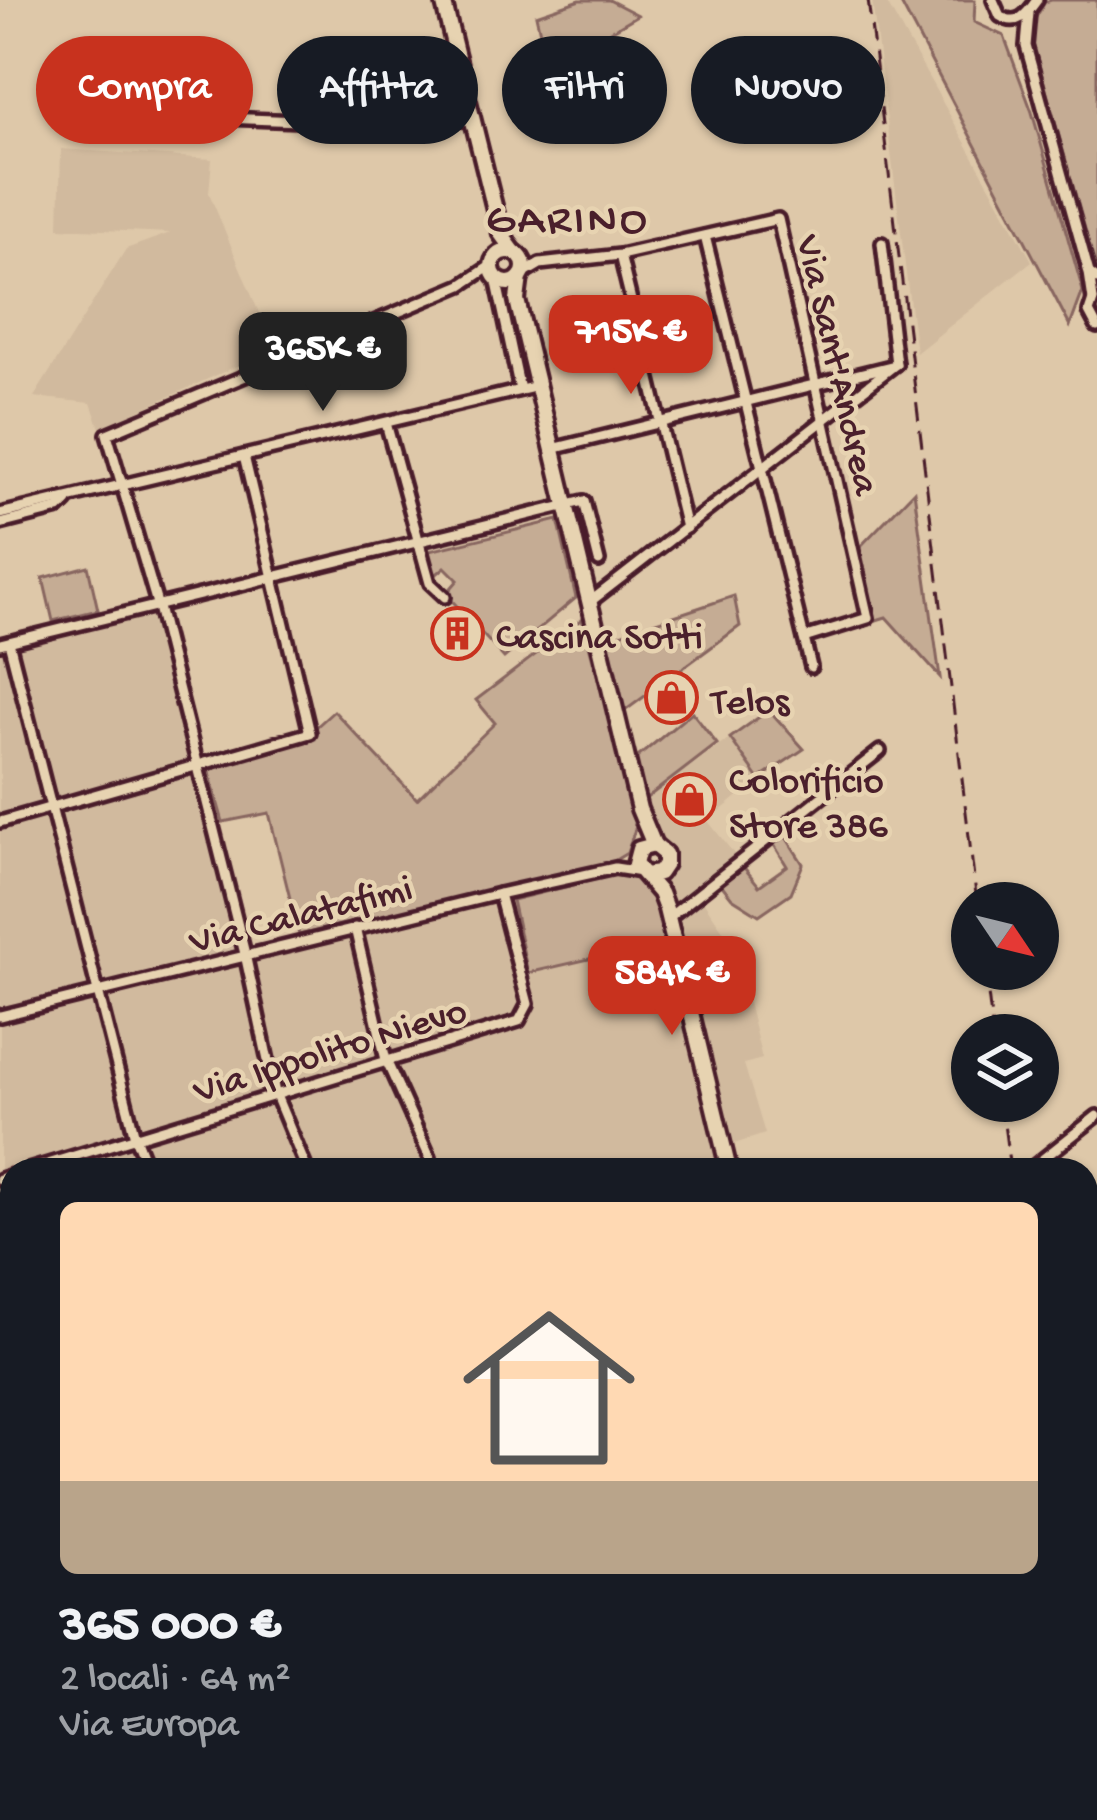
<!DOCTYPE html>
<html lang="it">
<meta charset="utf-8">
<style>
:root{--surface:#171b24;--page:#242831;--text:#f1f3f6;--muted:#9ea1a6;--line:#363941;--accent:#c8321e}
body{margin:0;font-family:"Gochi Hand",sans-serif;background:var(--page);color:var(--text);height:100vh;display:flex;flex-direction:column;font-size:45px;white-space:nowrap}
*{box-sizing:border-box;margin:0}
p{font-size:39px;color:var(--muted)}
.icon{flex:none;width:66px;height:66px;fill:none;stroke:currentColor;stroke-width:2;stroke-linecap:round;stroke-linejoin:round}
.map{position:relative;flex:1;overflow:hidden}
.sheet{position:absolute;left:0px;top:1158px;width:1098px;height:663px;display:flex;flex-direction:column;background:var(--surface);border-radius:36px 36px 0 0;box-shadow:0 3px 9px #0004}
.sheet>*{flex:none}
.banner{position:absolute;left:36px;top:36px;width:1026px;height:108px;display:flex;gap:24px}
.needle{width:78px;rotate:125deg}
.controls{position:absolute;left:951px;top:882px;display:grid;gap:24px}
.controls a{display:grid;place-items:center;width:108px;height:108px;border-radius:50%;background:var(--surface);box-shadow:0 3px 9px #0004;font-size:60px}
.price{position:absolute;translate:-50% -102px;padding:0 27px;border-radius:24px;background:var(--accent);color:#fff;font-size:39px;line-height:78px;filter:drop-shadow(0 3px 6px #0008)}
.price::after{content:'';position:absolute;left:50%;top:72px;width:36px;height:27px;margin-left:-18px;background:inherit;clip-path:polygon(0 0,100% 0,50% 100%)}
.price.on{background:#222;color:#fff}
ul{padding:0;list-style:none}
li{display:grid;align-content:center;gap:24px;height:636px;padding:0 60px}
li+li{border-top:3px solid var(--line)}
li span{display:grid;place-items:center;height:372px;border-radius:18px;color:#555}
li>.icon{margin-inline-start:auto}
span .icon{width:216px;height:216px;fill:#fffc;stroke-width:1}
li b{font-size:51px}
.tag{padding:0 42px;border-radius:54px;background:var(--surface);box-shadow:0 3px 9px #0004;font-size:42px;line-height:108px}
.tag.on{background:var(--accent);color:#fff}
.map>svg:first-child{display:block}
</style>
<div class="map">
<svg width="1097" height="1820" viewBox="0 0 1097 1820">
<rect width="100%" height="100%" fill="#dec8a9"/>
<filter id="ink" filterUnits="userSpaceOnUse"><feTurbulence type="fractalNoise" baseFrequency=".00833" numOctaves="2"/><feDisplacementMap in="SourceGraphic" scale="24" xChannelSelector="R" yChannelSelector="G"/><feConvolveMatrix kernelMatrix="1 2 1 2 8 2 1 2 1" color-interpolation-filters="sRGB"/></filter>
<g filter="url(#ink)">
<!-- built -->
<g fill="#d1ba9e">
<polygon points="872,0 885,0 1032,261 916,353"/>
<polygon points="61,149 212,159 209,193 274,349 100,428 91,403 34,397 126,249 170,233 59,228"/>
<polygon points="163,596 249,947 509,885 528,973 668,941 721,1170 12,1170 12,1809 509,1809 513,1814 520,1809 566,1809 573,1820 0,1820 0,635"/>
<polygon points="730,738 759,779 708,821 738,859 671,913 663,878 668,851 654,836 644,800"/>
<polygon points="701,898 751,971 742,979 762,1059 744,1064 765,1134 728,1146 673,921"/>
<polygon points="591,1809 875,1809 878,1820 599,1820"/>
</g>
<!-- green -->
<g fill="#c5ac94" stroke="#886660" stroke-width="3">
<polygon points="580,0 609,0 638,15 548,68 536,15"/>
<polygon points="899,0 975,0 974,22 1004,36 1032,112 1083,291 1070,326"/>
<polygon points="1051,0 1097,0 1097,272 1029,29 1045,2"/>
<polygon points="914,491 940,677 886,617 873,621 857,550"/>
<polygon points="558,520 576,598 504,658 446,594 458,580 445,567 432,578 425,552"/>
<polygon points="88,566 98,610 53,621 43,578"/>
<polygon points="734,596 740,626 622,713 605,639"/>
<polygon points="582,619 637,823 627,853 612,862 299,935 269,813 223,822 208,769 315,739 314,729 334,711 417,799 495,723 476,700"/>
<polygon points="769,710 804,749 759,779 730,738"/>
<polygon points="692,712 717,744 644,800 633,761"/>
<polygon points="784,834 803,864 791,893 759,915 732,898 720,883 742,865 759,886 787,866 773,843"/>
<path d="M 622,873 C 656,878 660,912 668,941 L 528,973 L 512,900 Z"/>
<polygon points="1097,1544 1097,1695 1086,1703 1086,1551"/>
</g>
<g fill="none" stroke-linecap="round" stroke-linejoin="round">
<!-- stream -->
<g stroke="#815d5a" stroke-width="3">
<polyline points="1086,1714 1097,1705"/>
<polyline points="983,1820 993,1809"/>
</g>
<defs>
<g id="minor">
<path d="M 993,0 L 1000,16 C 1018,27 1027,14 1037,0"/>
<polyline points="1029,13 1026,46 1089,273"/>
<polyline points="224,118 327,122 471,120"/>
<polyline points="705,236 811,667"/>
<polyline points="882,243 896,364"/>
<polyline points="620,255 686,528"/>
<polyline points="523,274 540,264 620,255 778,219 868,618 804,638"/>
<polyline points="496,278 520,390"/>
<polyline points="1093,300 1089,273 1097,279"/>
<polyline points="1093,300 1089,312 1097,327"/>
<polyline points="386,423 430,583 445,597"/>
<polyline points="552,449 891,366"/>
<polyline points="0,514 538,386"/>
<polyline points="0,524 59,509 67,501"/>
<polyline points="591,601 896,364"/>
<polyline points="9,642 135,1137 148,1170"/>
<polyline points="0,644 584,501 599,561"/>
<polyline points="0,822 310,733 244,456"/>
<polyline points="668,918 880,751"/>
<polyline points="355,928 386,1060 430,1158"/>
<polyline points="0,1016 499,894 615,868 641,872"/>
<polyline points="28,1170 519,1021 528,1004 499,894"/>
<polyline points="307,1170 275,1093 245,954 158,607 107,434 462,285 492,265"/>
<polyline points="1029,1170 1097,1116"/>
<polyline points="0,1179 12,1175"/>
<polyline points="0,1201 12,1230"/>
<polyline points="1086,1235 1097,1205"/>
<polyline points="0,1344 12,1340"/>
<polyline points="0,1514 12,1509"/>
<polyline points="0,1617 8,1649"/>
<polyline points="0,1791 12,1786"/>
<polyline points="307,1820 325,1809"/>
<polyline points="706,1820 713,1809"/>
</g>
<g id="secondary">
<polyline points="443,0 501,234 514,252"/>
<circle cx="508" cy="267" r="16"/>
<polyline points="520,277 517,300 639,809 654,845"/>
<polyline points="645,875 659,873 665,864 665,854 654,845 639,849 635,864 660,893 666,909 729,1170"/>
<polyline points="886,1809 889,1820"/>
</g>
</defs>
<!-- minor casing -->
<use href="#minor" stroke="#4a1f2b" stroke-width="18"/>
<!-- secondary casing -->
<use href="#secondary" stroke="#4a1f2b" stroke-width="22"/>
<!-- minor -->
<use href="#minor" stroke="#e7d3b1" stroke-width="9"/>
<!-- secondary -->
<use href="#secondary" stroke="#e7d3b1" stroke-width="14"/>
<!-- rail -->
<g stroke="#4a1f2b" stroke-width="3" stroke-dasharray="18 9" stroke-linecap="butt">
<polyline points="868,0 977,903"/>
<polyline points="985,969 993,1035"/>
<polyline points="1001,1101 1010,1170"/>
<polyline points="1086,1800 1088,1820"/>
</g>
</g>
</g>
<!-- icons -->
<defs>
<symbol id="building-ring" viewBox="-11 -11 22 22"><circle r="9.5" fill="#e7d3b1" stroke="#c8321e" stroke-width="1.5"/><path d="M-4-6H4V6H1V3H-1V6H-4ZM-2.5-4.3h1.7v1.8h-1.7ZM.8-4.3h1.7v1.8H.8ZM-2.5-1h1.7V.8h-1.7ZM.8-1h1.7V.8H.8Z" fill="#c8321e"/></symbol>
<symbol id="shop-ring" viewBox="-11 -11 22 22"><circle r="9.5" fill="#e7d3b1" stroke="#c8321e" stroke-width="1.5"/><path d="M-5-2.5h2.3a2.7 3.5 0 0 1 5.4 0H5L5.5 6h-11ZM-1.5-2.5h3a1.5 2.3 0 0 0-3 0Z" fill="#c8321e"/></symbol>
</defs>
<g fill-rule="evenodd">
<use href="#building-ring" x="428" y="604" width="59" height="59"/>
<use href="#shop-ring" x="642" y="668" width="59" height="59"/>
<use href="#shop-ring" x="660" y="770" width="59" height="59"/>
</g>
<g text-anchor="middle" stroke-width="9" stroke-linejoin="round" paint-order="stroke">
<!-- street labels -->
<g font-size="39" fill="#4a1f2b" stroke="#e7d3b1">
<text transform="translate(841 364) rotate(77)" y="14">Via Sant'Andrea</text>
<text transform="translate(300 911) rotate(-14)" y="14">Via Calatafimi</text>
<text transform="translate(329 1047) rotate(-17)" y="14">Via Ippolito Nievo</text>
</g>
<!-- poi labels -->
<g font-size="39" fill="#4a1f2b" stroke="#e7d3b1" text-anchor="start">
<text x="496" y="647">Cascina Sotti</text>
<text x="711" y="712">Telos</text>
<text x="729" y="791">Colorificio<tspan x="729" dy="45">Store 386</tspan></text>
</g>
<!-- quarter labels -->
<g font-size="45" letter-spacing="3" fill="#4a1f2b" stroke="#e7d3b1">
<text x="568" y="231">GARINO</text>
</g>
</g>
</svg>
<div class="controls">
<a><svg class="needle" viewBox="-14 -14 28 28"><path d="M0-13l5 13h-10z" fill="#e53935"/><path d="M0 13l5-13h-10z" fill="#9ea1a6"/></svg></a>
<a><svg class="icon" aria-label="layers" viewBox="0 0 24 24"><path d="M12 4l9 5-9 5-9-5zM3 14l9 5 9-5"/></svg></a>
</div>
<b class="price" style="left:631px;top:397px">715K €</b>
<b class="price on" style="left:323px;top:414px">365K €</b>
<b class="price" style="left:672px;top:1038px">584K €</b>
<div class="banner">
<a class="tag on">Compra</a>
<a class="tag">Affitta</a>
<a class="tag">Filtri</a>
<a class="tag">Nuovo</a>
</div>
<section class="sheet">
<ul>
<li><span style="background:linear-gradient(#ffd9b3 75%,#b9a48a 0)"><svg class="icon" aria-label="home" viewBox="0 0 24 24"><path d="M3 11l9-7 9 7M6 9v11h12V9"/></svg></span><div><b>365 000 €</b><p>2 locali · 64 m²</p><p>Via Europa</p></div></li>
</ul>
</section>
</div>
